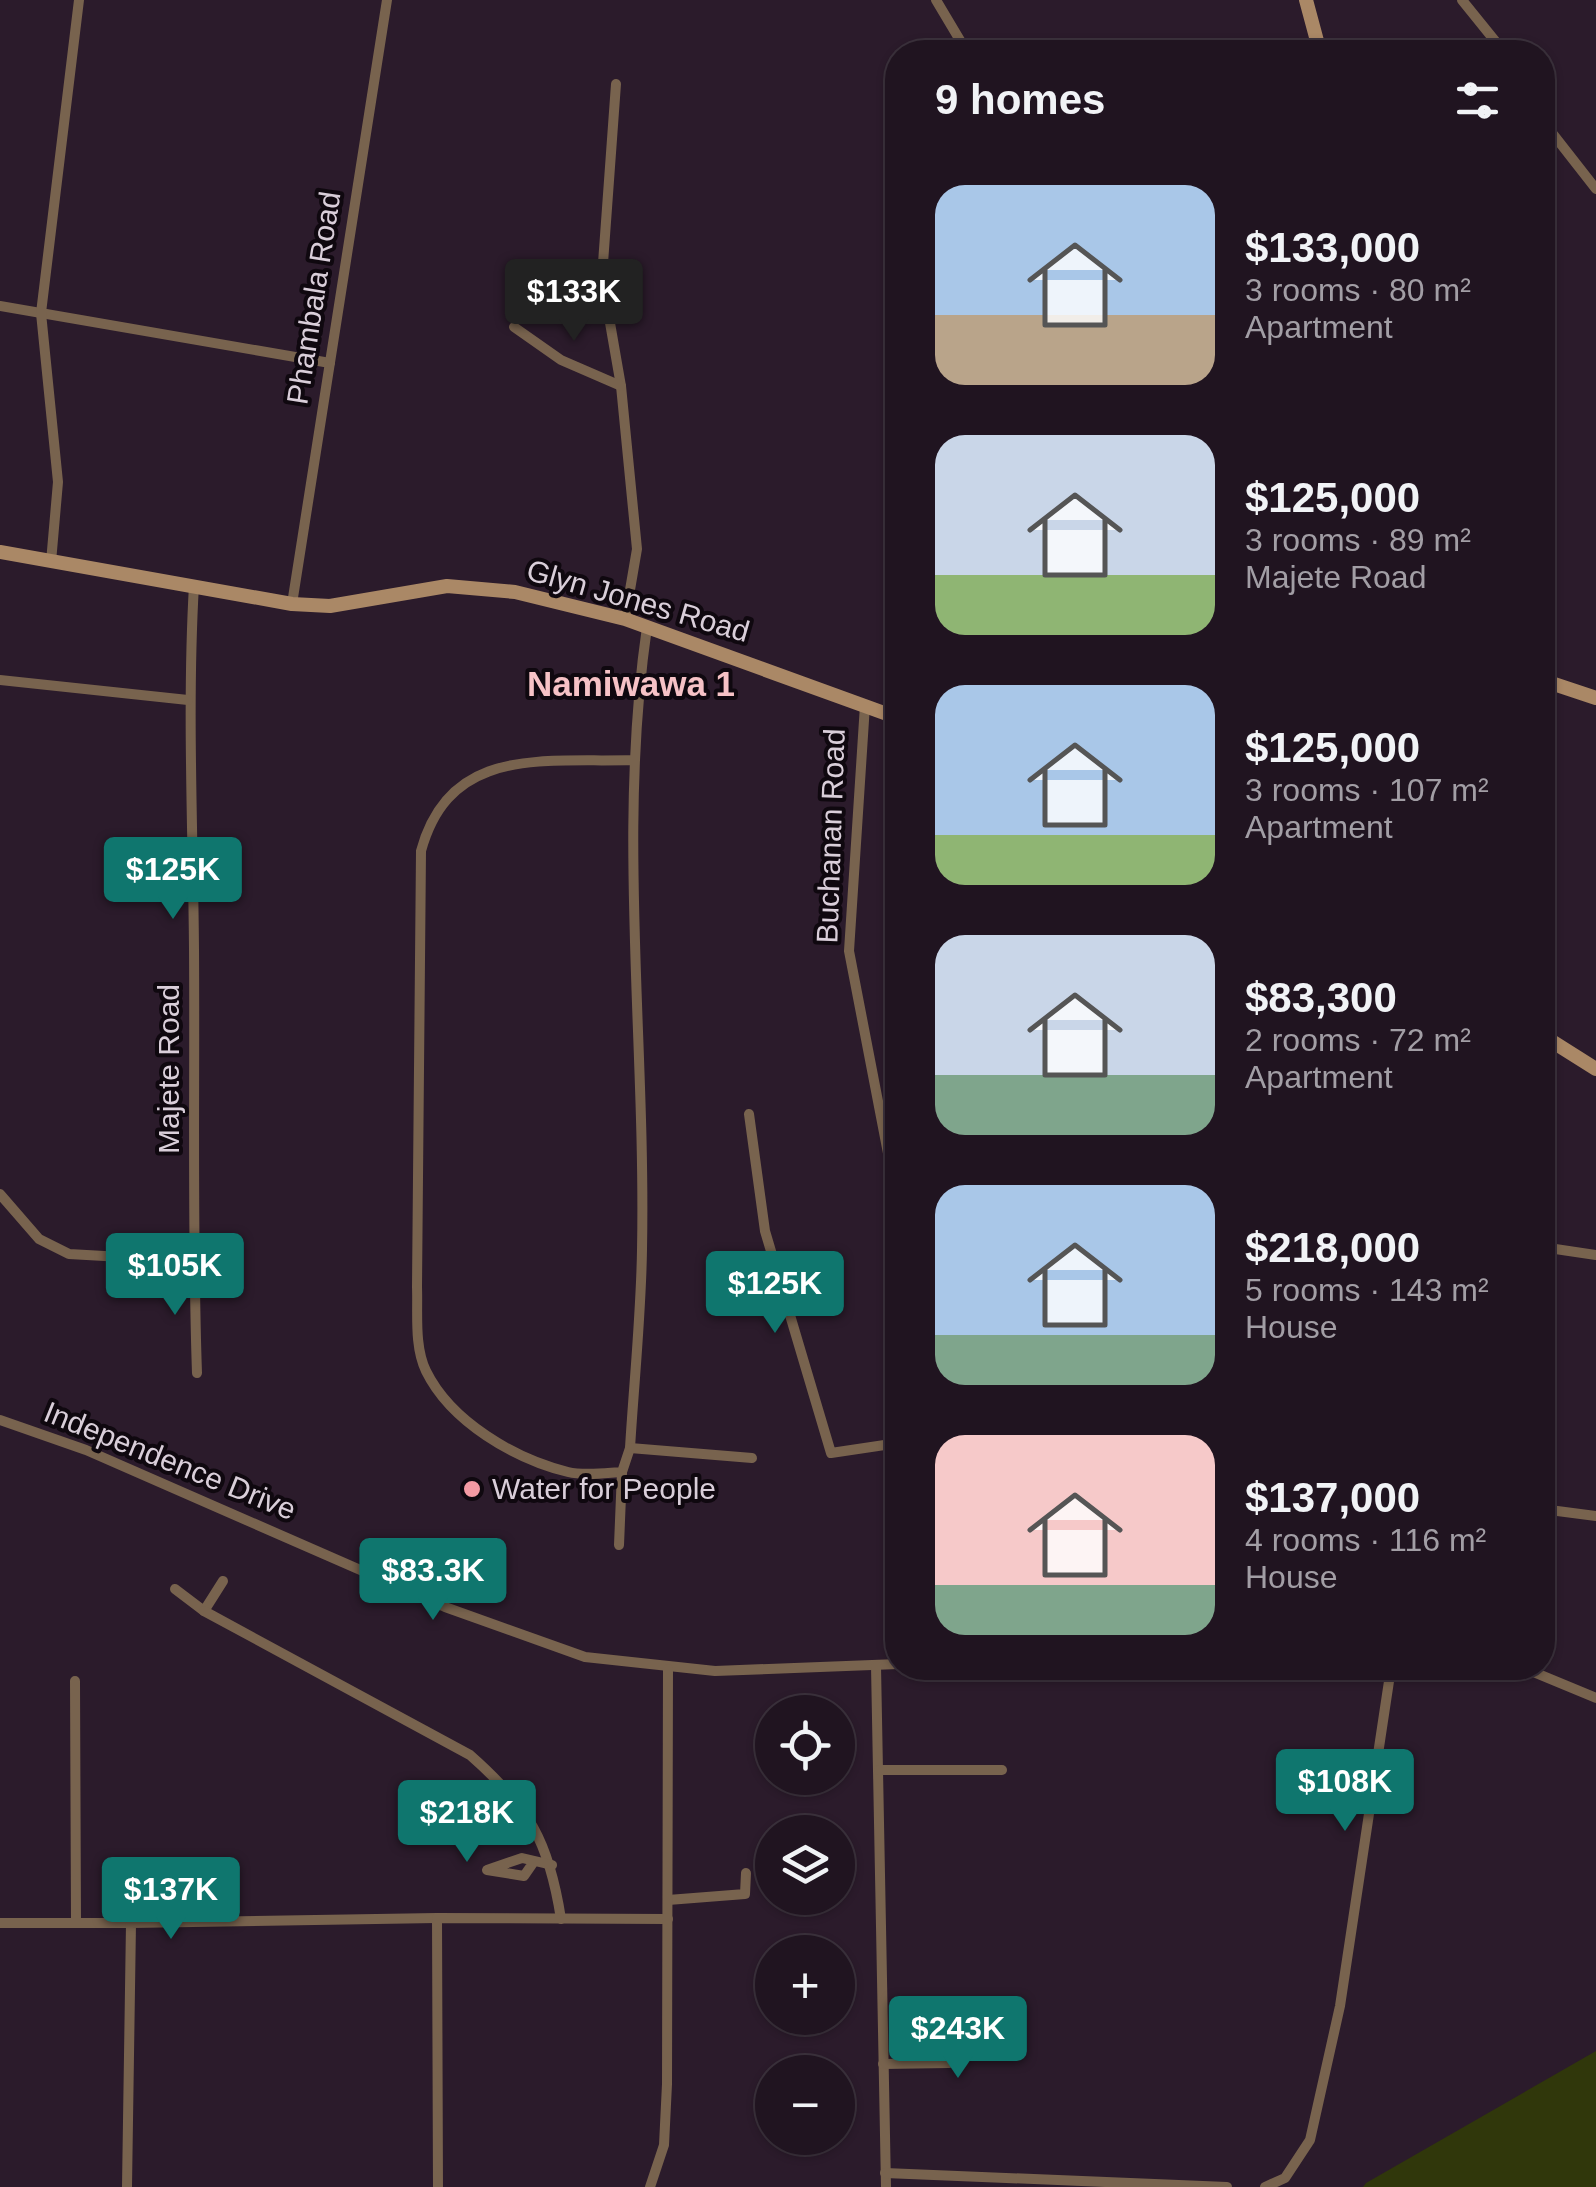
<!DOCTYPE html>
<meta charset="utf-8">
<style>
:root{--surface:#201420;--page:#2d212d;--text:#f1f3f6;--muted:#a29ea5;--line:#3d333e;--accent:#0f766e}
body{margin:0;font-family:Arial,sans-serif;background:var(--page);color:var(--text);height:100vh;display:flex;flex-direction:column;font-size:38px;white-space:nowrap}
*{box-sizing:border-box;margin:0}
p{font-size:32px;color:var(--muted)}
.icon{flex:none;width:55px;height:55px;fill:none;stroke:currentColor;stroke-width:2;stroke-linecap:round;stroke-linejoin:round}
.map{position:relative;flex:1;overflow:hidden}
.side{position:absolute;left:885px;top:40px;width:670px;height:1640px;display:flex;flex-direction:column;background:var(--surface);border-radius:40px;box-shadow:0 2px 8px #0004,0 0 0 2px var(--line)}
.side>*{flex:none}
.controls{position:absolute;left:755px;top:1695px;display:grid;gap:20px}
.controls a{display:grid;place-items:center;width:100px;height:100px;border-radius:50%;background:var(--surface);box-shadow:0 2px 8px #0004,0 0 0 2px var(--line);font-size:50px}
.price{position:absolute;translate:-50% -85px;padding:0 22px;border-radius:10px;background:var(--accent);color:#fff;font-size:32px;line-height:65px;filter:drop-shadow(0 2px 5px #0008)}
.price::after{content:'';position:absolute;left:50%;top:60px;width:30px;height:22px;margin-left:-15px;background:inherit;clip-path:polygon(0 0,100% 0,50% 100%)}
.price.on{background:#222;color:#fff}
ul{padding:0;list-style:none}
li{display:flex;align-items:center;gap:30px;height:250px;padding:0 50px}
li span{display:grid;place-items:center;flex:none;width:280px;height:200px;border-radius:30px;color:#555}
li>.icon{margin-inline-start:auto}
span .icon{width:120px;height:120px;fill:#fffc;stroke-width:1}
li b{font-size:42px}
h2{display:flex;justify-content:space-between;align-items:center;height:120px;padding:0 50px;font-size:42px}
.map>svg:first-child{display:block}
</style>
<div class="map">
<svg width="1596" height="2187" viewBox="0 0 1596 2187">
<rect width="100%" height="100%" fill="#2b1b2b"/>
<!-- green -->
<polygon fill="#30370b" points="1596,2051 1596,2187 1363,2187 1366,2183"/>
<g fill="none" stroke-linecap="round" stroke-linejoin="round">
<!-- street -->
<g stroke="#78634e" stroke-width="10">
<polyline points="936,0 967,52"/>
<polyline points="1462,0 1504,52"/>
<polyline points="616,84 602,277 621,386 637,549 625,619"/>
<polyline points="1542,120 1596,189"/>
<polyline points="0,306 330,363"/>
<polyline points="514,327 561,360 621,386"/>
<polyline points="51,562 58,482 41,313 79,0"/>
<path d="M 194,585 C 187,706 193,827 194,949 C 195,1090 192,1232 197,1373"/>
<polyline points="292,604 387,0"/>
<polyline points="0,680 188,700"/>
<polyline points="865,705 849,951 898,1205"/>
<path d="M 633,760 C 546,763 450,744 421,851 L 417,1287 C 418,1313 414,1346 426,1371 C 451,1422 515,1459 568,1472 C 584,1476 605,1473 622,1472 L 630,1448 C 634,1382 641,1316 642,1250 C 646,1042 617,834 647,627"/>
<polyline points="749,1114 765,1231 831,1453 898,1443"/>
<polyline points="0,1194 39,1239 69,1254 192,1261"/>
<polyline points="1542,1247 1596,1255"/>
<polyline points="0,1420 86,1450 445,1607 585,1657 715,1671 898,1664"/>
<polyline points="630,1448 752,1458"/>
<polyline points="1542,1509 1596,1516"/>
<polyline points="619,1545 622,1472"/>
<polyline points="175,1589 204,1611 223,1581"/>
<path d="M 204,1611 L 470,1755 C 529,1807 549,1841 561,1919"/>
<polyline points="876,1666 886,2187"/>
<polyline points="1524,1668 1596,1698"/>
<polyline points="75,1681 76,1921"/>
<polyline points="879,1770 1002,1770"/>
<polyline points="533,1863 524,1876 487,1870 522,1858 552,1865"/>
<polyline points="668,1900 745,1894 746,1873"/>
<polyline points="0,1923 131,1923"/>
<polyline points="883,2064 949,2063 968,2046 969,2018"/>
<polyline points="885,2173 1227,2187"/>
<polyline points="127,2187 131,1923 437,1918"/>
<polyline points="438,2187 437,1918 668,1919"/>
<polyline points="650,2187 664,2145 667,2084 668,1669"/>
<polyline points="1265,2187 1285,2178 1310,2140 1340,2006 1391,1668"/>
</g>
<!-- secondary -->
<g stroke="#a86" stroke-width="14">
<polyline points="1306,0 1320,52"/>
<polyline points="0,552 292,604 330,606 447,586 515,592 625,619 898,718"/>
<polyline points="1542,680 1596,698"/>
<polyline points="1542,1035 1596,1069"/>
</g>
</g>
<!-- markers -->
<circle fill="#f49aa3" stroke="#0f080f" stroke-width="4" cx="472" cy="1489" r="10"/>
<g text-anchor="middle" stroke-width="8" stroke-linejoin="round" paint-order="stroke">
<!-- street labels -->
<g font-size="30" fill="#d9ced9" stroke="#0f080f">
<text transform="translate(314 298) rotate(-81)" y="10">Phambala Road</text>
<text transform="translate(638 601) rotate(16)" y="10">Glyn Jones Road</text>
<text transform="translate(831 836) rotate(-88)" y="10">Buchanan Road</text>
<text transform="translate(169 1069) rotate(-90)" y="10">Majete Road</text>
<text transform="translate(170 1461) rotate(22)" y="10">Independence Drive</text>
</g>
<!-- poi labels -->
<g font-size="30" fill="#d9ced9" stroke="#0f080f" text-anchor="start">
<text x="492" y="1499">Water for People</text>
</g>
<!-- quarter labels -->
<g font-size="35" font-weight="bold" fill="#f6c2c6" stroke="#0f080f">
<text x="631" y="696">Namiwawa 1</text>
</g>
</g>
</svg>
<div class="controls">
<a><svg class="icon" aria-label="locate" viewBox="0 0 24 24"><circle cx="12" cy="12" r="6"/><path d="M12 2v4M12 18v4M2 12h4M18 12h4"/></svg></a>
<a><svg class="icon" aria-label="layers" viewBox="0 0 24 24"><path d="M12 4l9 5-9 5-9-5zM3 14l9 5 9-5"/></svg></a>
<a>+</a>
<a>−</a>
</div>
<b class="price on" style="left:574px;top:344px">$133K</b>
<b class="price" style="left:173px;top:922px">$125K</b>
<b class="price" style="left:175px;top:1318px">$105K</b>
<b class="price" style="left:775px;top:1336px">$125K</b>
<b class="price" style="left:433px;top:1623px">$83.3K</b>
<b class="price" style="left:1345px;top:1834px">$108K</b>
<b class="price" style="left:467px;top:1865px">$218K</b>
<b class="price" style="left:171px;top:1942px">$137K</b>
<b class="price" style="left:958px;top:2081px">$243K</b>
<section class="side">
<h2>9 homes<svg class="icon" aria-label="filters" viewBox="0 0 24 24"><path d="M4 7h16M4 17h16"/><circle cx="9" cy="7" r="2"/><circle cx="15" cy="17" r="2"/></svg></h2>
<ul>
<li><span style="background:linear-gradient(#a9c7e8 65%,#b9a48a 0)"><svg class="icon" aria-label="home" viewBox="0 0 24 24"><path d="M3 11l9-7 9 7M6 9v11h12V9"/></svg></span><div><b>$133,000</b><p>3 rooms · 80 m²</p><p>Apartment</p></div></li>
<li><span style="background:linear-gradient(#c9d6e8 70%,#8fb573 0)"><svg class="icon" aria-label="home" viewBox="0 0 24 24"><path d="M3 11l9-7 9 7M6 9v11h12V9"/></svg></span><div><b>$125,000</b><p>3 rooms · 89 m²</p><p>Majete Road</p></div></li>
<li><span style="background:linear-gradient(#a9c7e8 75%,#8fb573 0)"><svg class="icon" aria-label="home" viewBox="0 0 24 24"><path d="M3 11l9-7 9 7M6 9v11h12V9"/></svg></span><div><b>$125,000</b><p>3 rooms · 107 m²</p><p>Apartment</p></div></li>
<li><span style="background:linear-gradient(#c9d6e8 70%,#7fa58c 0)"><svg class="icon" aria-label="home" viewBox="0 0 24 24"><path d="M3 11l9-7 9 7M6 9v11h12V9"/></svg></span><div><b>$83,300</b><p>2 rooms · 72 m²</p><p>Apartment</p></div></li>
<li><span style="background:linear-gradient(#a9c7e8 75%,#7fa58c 0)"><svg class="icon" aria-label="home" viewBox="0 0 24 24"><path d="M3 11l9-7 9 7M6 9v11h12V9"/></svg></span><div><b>$218,000</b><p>5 rooms · 143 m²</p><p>House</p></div></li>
<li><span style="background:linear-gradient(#f6c9c9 75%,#7fa58c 0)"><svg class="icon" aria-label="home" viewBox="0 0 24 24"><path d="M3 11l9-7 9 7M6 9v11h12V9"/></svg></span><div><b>$137,000</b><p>4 rooms · 116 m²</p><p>House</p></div></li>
</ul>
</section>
</div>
